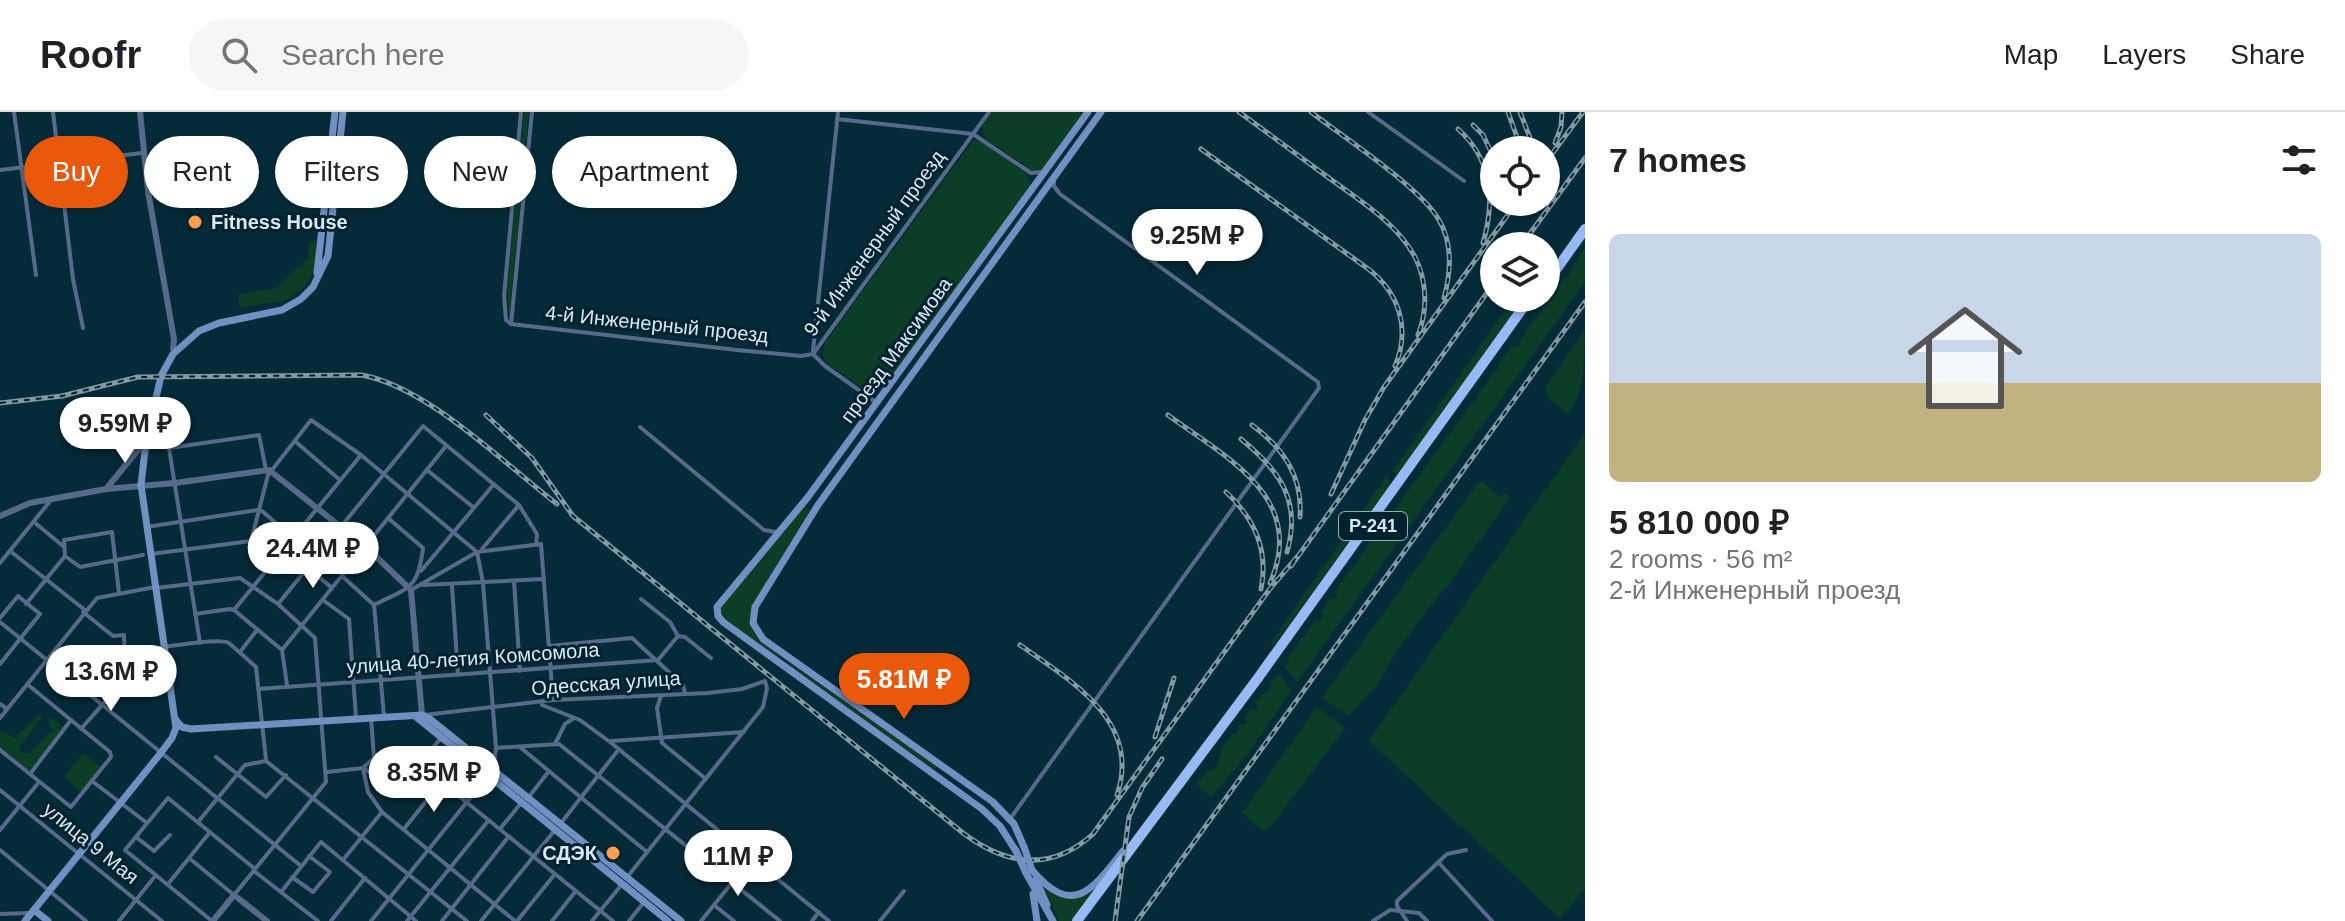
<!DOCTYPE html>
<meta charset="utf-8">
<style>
:root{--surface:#fff;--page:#f6f6f6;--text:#202124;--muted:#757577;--line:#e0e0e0;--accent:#ea580c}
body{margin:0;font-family:Arial,sans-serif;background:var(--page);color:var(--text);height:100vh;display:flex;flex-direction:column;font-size:30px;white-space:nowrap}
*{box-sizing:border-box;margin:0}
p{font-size:26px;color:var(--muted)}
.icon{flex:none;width:44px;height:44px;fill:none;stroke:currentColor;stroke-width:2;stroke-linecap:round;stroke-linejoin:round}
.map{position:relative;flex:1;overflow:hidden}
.side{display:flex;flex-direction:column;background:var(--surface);width:760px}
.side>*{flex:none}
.banner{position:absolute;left:24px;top:24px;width:760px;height:72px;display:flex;gap:16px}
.tools{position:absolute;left:1480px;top:24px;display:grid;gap:16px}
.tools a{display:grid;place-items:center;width:80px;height:80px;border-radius:50%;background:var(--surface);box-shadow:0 2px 6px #0004;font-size:40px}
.price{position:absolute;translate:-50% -68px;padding:0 18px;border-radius:28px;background:#fff;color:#222;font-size:26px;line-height:52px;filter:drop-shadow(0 2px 4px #0008)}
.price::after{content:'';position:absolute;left:50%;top:48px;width:24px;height:18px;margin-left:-12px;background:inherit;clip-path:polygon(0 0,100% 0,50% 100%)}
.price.selected{background:var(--accent);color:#fff}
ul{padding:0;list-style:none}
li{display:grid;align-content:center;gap:16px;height:424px;padding:0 24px}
li span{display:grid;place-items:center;height:248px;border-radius:12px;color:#555}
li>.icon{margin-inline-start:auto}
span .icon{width:144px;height:144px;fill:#fffc;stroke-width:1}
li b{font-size:34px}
h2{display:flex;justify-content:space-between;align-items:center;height:96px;padding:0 24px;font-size:34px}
.chip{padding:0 28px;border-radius:36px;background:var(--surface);box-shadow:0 2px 6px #0004;font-size:28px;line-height:72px}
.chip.selected{background:var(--accent);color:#fff}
header{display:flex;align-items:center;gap:48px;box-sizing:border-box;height:112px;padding:0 40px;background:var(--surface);border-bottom:2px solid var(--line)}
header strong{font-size:38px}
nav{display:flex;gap:44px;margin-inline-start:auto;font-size:28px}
.search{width:560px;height:72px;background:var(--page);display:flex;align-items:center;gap:20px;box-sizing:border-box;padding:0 28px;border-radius:44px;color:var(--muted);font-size:30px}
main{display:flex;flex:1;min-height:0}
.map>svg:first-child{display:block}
</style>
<header>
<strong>Roofr</strong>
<div class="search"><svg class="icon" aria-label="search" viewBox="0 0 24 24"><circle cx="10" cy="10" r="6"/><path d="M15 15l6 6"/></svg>Search here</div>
<nav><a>Map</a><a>Layers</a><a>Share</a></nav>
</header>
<main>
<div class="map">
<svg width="1585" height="809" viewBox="0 0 1585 809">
<rect width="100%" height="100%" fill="#052b39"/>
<!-- green -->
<g fill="#0c3e27">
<polygon points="524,0 529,0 509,206 507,176"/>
<polygon points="991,0 1084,0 1043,57 1033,59 985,26 982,14"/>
<polygon points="973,29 980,29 1026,61 1031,73 885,275 873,281 867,280 826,250 823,240 825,231"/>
<path d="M 314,129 C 326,156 303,180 281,191 L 273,190 L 240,196 L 238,182 L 275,176 L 308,146 L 309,130 Z"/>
<path d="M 1585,135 L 1585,170 L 1297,570 L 1285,555 L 1289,549 L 1287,546 L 1316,508 L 1320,508 L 1324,503 L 1321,500 L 1331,486 L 1334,487 L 1337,483 L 1334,481 L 1471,292 L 1476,290 L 1475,287 L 1494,260 L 1500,258 L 1498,253 L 1511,235 L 1519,234 C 1521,221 1542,198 1551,188 C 1558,182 1558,174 1563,166 L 1566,167 Z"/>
<polygon points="1514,186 1523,186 1399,361 1392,360 1495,213 1498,212 1498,208"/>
<path d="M 1585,217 C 1585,242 1585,287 1567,301 L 1548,286 L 1545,276 Z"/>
<polygon points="1585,321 1585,777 1560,806 1369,629"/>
<polygon points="1387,364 1391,371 1274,532 1271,530"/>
<polygon points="1483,369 1499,385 1506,381 1510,385 1448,474 1440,481 1395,541 1380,569 1348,604 1322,586 1479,370"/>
<path d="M 805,393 L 811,399 C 796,424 746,491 753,517 C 756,528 773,537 781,543 L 779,545 L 725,508 L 720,501 L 720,492 Z"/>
<polygon points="788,550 936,653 937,656 934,657 789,554"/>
<polygon points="1278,562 1292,578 1247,643 1211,685 1196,673 1209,658 1216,656 1222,636 1232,622 1236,622 1240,612 1247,612 1245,605 1251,597 1256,598 1258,595 1255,591 1271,575 1270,572"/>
<polygon points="1317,595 1345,616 1270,715 1263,719 1242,701"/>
<polygon points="39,603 42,606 19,635 21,640 29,642 48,621 55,619 51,617 48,608 50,605 64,615 29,659 0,636 0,619 15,626"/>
<polygon points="83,641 102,656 81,680 64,665"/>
<polygon points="1113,758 1072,809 1059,809 1041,769 1056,784 1074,786"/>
</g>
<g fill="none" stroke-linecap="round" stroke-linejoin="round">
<!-- minor -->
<g stroke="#576a89" stroke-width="4">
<polyline points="14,0 36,163"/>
<polyline points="53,0 73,167 83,216"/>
<polyline points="1368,0 1464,69"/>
<polyline points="837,7 973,22 1025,57 1031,61 1042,60"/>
<polyline points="0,58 142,41"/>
<polyline points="511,212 737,238 801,244 813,242"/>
<polyline points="511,212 506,208 504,184 521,0"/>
<polyline points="511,212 532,0"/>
<polyline points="813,239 838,0"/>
<polyline points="813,242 989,0"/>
<polyline points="813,242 825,254 877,291"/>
<polyline points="640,315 764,418 776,420"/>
<polyline points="296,330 340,368"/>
<polyline points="427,358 473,395"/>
<polyline points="34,410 63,434"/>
<polyline points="146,415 258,398 262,399 293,426"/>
<polyline points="251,429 268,363 311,308 361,343 477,440 483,471 496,636 493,658"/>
<polyline points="285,437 332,476"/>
<polyline points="482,437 519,393"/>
<polyline points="10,439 85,498"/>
<polyline points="151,442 251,429 275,449"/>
<polyline points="0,451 51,388"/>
<polyline points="421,459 494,372"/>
<polyline points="342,464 374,493 384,604"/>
<polyline points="514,469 520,559"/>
<polyline points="423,473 544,467"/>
<polyline points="452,474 458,563"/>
<polyline points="156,476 240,466 278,492 315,526 326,670 234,783 189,746"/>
<polyline points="411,478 477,440 541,432 553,588"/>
<polyline points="119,481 112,420 64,428 65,444 80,455 143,443"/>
<polyline points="641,487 670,510 678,524 685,525 711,546"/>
<polyline points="323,488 349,507 356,606"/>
<polyline points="26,492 65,444"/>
<polyline points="278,492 423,314 519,393 537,422 536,433"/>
<path d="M 374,493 C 409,475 418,478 423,436 L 388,406"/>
<polyline points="234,498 361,343"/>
<polyline points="195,502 230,497 234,498 282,538 287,573"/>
<polyline points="0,506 18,484 40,502 0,552"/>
<polyline points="0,510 301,754"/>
<polyline points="200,531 169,336 259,323 266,358"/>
<polyline points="549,534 632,526 683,573 685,581"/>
<polyline points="282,538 446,334"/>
<polyline points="240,540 257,518"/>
<path d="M 111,542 C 133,541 216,524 229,531 L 256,555 L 266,648"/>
<polyline points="120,569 138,582 169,578"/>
<polyline points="258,577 658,548 678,524"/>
<polyline points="661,584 657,596 662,631 706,667"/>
<polyline points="0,592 7,597"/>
<polyline points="542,593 580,608 610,630 829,809"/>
<polyline points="424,603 553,588 708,581 742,577 765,569 767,576 763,595 628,764"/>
<polyline points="371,605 374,646"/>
<polyline points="0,606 97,486 155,475"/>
<path d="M 81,617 C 96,599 120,577 124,555 C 126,545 124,533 124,523 L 113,524 L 83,500"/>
<polyline points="611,629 744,620"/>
<polyline points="555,632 565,612 574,606"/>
<polyline points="496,636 559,632 780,809"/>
<polyline points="521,636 647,740"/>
<polyline points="0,638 71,695 111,645 110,640 27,572"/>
<polyline points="216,645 266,685 286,663"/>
<polyline points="374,646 407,642 613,809"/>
<polyline points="420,651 441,626"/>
<polyline points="363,656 368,680 382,700 515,809"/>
<polyline points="363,656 374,646"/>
<polyline points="327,660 363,656 410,684"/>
<polyline points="30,662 71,608"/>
<polyline points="92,669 147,711"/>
<polyline points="0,678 162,809"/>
<polyline points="528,686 549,659"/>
<polyline points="1010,707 1319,276 1318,270 1060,82 1054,74 1054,67"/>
<polyline points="198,710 245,653 266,649 467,809"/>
<polyline points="561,711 619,637"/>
<polyline points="404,717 442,669"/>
<polyline points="500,717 521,691"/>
<polyline points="0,718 39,670"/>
<polyline points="136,725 154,739 170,723"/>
<polyline points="0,738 86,809"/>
<polyline points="343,748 382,700"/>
<polyline points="1440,752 1492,809"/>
<polyline points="254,759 318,809"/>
<polyline points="292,765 313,780 330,760 309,744"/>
<polyline points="168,772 210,720"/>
<polyline points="281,780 321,730 416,809"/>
<polyline points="714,793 734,809"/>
<polyline points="0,802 29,801"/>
<polyline points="119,809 156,763"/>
<polyline points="212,809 125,738 168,686 255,757"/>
<polyline points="331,809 365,766"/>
<polyline points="371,809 487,665"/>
<polyline points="407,809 488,709"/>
<polyline points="442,809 509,724"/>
<polyline points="481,809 555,718"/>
<polyline points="517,809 555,762"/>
<polyline points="552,809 575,780"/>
<polyline points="592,809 623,771"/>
<polyline points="629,809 644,790"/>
<polyline points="701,809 752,746"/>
<polyline points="812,809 819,800"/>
<polyline points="880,809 904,779"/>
<polyline points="1373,809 1390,798 1419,801 1427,809"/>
<polyline points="1407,809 1397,794 1397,789 1447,742 1466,738"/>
</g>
<!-- tertiary -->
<g stroke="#576a89" stroke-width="6">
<polyline points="140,0 148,79 174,227 173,236"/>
<polyline points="106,377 143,332"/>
<polyline points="0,404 30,391 106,377 175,371 269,358 366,435 411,478 422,603"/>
<polyline points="213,809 234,783 267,809"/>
</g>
<!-- secondary -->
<g stroke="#7190c2" stroke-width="7">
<polyline points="317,161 335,0"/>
<polyline points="415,604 668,809"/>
<polyline points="176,608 182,615 191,617 422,603 430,607 681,809"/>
<polyline points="1024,735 1014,712 993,690 763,527 753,511 755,495 818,393 1101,0"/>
<polyline points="1016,739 1000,714 982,697 723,510 718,504 717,495 808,385 1088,0"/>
<path d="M 1032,758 C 1073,807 1093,777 1123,739"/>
<polyline points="1026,761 1053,809"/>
<polyline points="1036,768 1047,793"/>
<polyline points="1033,782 1037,809"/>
<polyline points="34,798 48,809"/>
<polyline points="25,809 160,642 172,626 176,616 141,373 146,330 161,264 173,242 199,219 219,211 282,198 301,187 313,175 328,144 343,0"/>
</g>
<!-- trunk -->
<g stroke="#98baf2" stroke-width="10">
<polyline points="1546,172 1585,117"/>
<polyline points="1077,809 1258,566 1530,186"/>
</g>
<defs>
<g id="rail">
<path d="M 1239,0 C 1269,22 1299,44 1329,66 C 1359,88 1397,111 1415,145 C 1427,169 1428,198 1418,223"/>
<path d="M 1311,0 C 1343,25 1420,75 1439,108 C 1453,132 1451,160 1444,186"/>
<polyline points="1508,0 1518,28 1518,38"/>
<polyline points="1520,0 1530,26 1530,38"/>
<polyline points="1473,13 1483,23 1494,46"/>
<path d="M 1458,17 C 1493,48 1495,89 1483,131"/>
<polyline points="1555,31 1561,15 1562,0"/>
<path d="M 1201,37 L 1367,156 C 1399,180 1411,216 1395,254"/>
<polyline points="1546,50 1583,0"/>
<polyline points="1521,134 1585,46"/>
<path d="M 0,291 L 62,284 L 138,265 L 362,263 C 429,276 502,350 557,392"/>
<path d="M 486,303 L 532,346 L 573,404 L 963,721 C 1007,754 1051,760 1093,722 L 1269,478 L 1297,445"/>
<path d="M 1168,303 C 1226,346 1308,385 1270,471"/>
<path d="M 1252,313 C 1283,336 1303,364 1300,405"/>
<path d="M 1241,327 C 1279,358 1302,388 1287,440"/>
<path d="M 1226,380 C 1254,406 1269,438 1261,477"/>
<polyline points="1331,382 1365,308 1384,275 1517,90"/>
<polyline points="1291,454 1494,171"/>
<path d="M 1020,533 C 1071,569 1142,609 1117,683"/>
<polyline points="1155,625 1174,566"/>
<polyline points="1115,809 1129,705 1142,676 1162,647"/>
<polyline points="1137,809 1585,190"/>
</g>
</defs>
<!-- rail casing -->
<use href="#rail" stroke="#809ba6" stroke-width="5"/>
<!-- rail -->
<use href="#rail" stroke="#00212e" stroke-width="2" stroke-dasharray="6" stroke-linecap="butt"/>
<!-- secondary-bridge -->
<g stroke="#7190c2" stroke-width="7">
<polyline points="1024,735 1032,758"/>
<polyline points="1016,739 1026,761"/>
</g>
</g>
<!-- markers -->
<g fill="#fb9e51" stroke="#00212e" stroke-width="3">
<circle cx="195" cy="110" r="8"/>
<circle cx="613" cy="741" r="8"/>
</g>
<g text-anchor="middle" stroke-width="6" stroke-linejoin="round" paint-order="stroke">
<!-- shield labels -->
<rect fill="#00212e" stroke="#96aeb8" stroke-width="2" x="1339" y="400" width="68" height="28" rx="6"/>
<g font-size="18" font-weight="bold" fill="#d7eaf3">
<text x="1373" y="420">Р-241</text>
</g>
<!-- poi labels -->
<g font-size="20" font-weight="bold" fill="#d7eaf3" stroke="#00212e" text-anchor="start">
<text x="211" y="117">Fitness House</text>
<text x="597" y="748" text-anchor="end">СДЭК</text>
</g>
<!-- street labels -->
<g font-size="20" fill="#d7eaf3" stroke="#00212e">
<text transform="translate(874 131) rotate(-54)" y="7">9-й Инженерный проезд</text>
<text transform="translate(657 212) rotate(6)" y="7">4-й Инженерный проезд</text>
<text transform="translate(896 238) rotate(-54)" y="7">проезд Максимова</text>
<text transform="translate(473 546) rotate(-4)" y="7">улица 40-летия Комсомола</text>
<text transform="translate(606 571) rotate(-4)" y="7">Одесская улица</text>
<text transform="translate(91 731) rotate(39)" y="7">улица 9 Мая</text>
</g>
</g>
</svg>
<div class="tools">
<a><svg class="icon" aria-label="locate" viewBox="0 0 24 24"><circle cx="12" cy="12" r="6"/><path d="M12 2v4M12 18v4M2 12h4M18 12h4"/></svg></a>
<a><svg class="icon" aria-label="layers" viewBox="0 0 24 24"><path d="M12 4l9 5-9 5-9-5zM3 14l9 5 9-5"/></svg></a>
</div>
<b class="price" style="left:1197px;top:165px">9.25M ₽</b>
<b class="price" style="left:125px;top:353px">9.59M ₽</b>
<b class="price" style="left:313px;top:478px">24.4M ₽</b>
<b class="price" style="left:111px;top:601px">13.6M ₽</b>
<b class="price selected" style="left:904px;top:609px">5.81M ₽</b>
<b class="price" style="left:434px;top:702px">8.35M ₽</b>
<b class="price" style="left:738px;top:786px">11M ₽</b>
<div class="banner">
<a class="chip selected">Buy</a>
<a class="chip">Rent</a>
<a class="chip">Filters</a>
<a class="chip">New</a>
<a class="chip">Apartment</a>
</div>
</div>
<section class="side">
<h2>7 homes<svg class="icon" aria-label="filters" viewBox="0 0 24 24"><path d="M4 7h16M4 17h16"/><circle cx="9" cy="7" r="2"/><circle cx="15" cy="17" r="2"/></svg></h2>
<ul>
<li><span style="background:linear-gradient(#c9d6e8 60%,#c2b280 0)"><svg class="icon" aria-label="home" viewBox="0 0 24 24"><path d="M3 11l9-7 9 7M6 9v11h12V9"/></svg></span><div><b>5 810 000 ₽</b><p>2 rooms · 56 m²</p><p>2-й Инженерный проезд</p></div></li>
</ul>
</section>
</main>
